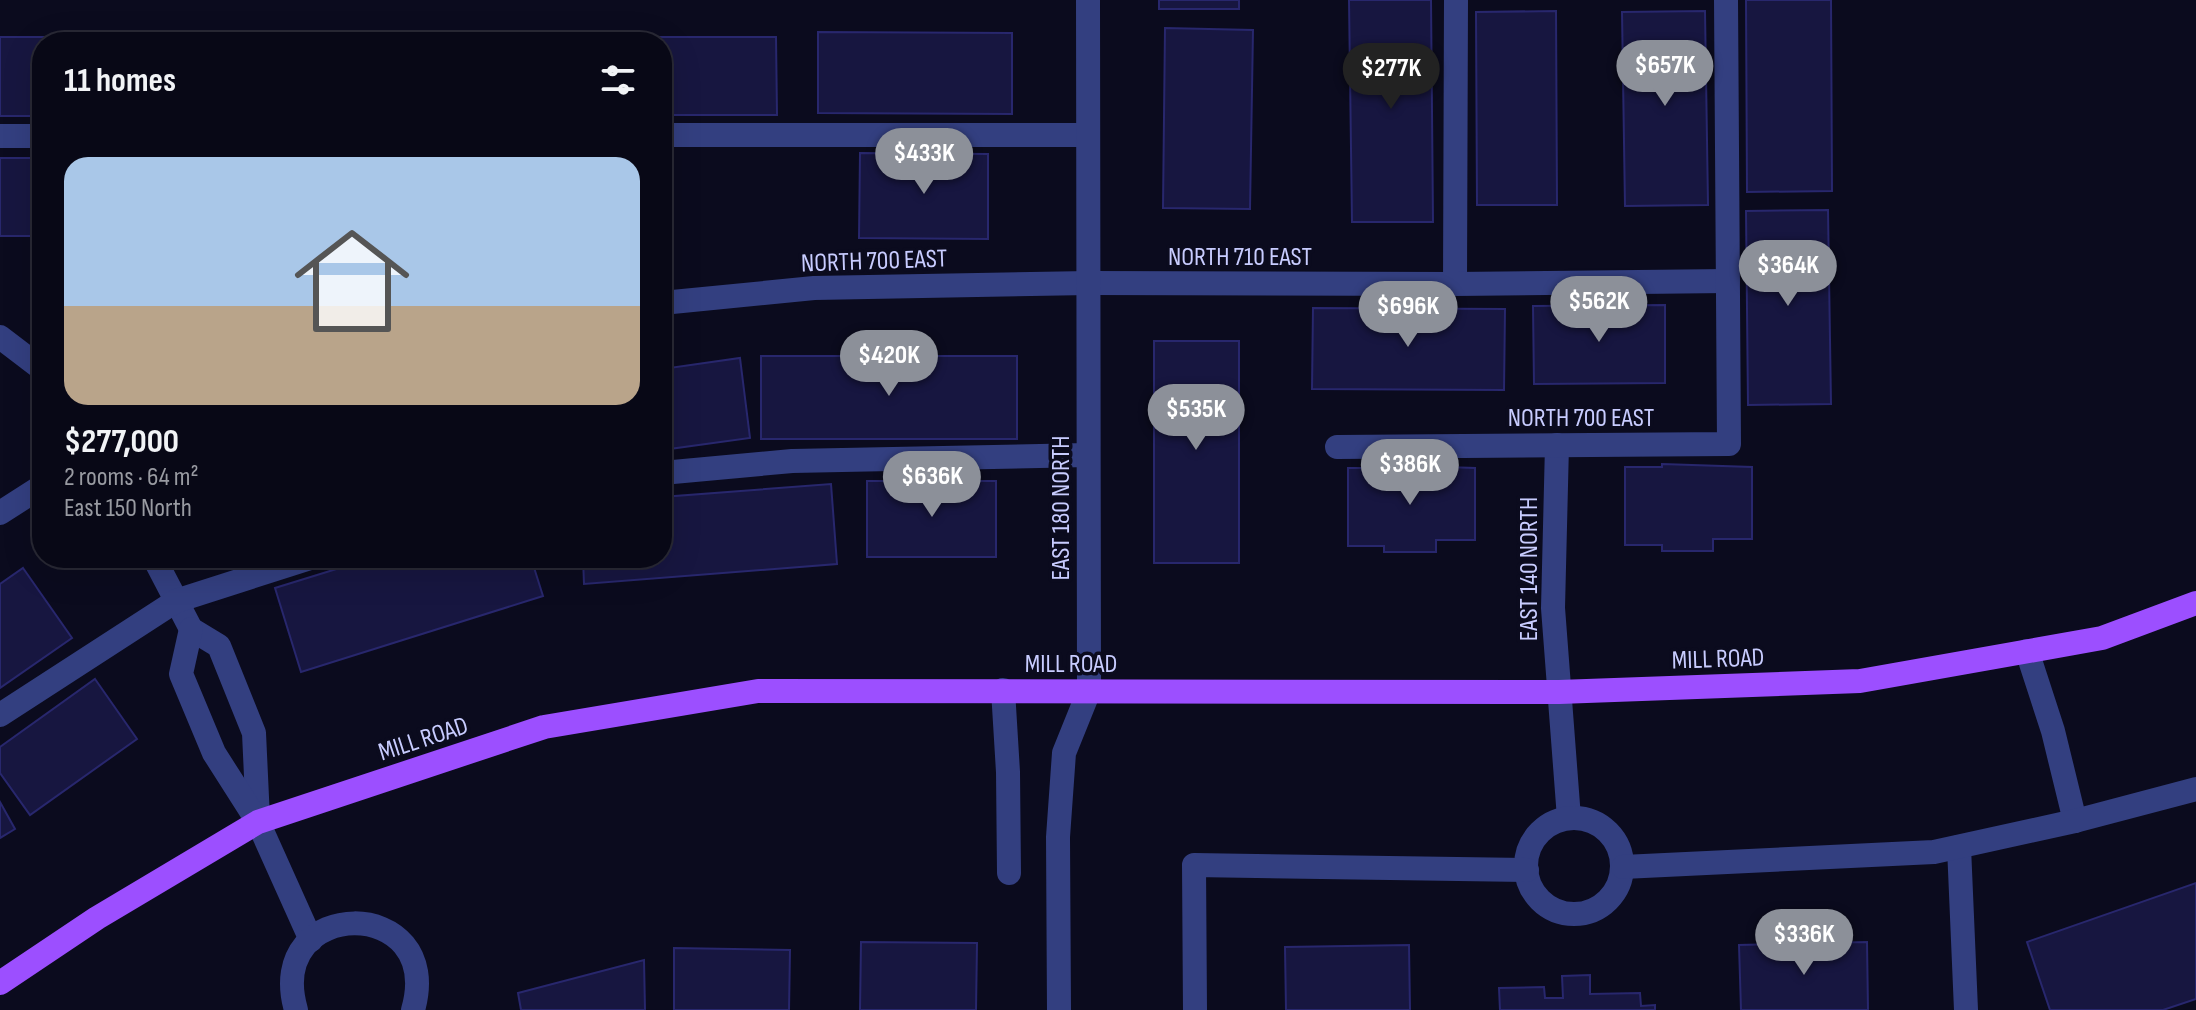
<!DOCTYPE html>
<meta charset="utf-8">
<style>
:root{--surface:#080816;--page:#161623;--text:#f1f3f6;--muted:#989aa1;--line:#292935;--accent:#8c9099}
body{margin:0;font-family:"Sofia Sans Condensed",sans-serif;background:var(--page);color:var(--text);height:100vh;display:flex;flex-direction:column;font-size:30px;white-space:nowrap}
*{box-sizing:border-box;margin:0}
p{font-size:26px;color:var(--muted)}
.icon{flex:none;width:44px;height:44px;fill:none;stroke:currentColor;stroke-width:2;stroke-linecap:round;stroke-linejoin:round}
.map{position:relative;flex:1;overflow:hidden}
.side{position:absolute;left:32px;top:32px;width:640px;height:536px;display:flex;flex-direction:column;background:var(--surface);border-radius:32px;box-shadow:0 8px 32px #0002,0 0 0 2px var(--line)}
.side>*{flex:none}
.price{position:absolute;translate:-50% -68px;padding:0 18px;border-radius:28px;background:var(--accent);color:#fff;font-size:26px;line-height:52px;filter:drop-shadow(0 2px 4px #0008)}
.price::after{content:'';position:absolute;left:50%;top:48px;width:24px;height:18px;margin-left:-12px;background:inherit;clip-path:polygon(0 0,100% 0,50% 100%)}
.price.on{background:#222;color:#fff}
ul{padding:0;list-style:none}
li{display:grid;align-content:center;gap:16px;height:424px;padding:0 32px}
li span{display:grid;place-items:center;height:248px;border-radius:24px;color:#555}
li>.icon{margin-inline-start:auto}
span .icon{width:144px;height:144px;fill:#fffc;stroke-width:1}
li b{font-size:34px}
h2{display:flex;justify-content:space-between;align-items:center;height:96px;padding:0 32px;font-size:34px}
.map>svg:first-child{display:block}
</style>
<div class="map">
<svg width="2196" height="1010" viewBox="0 0 2196 1010">
<rect width="100%" height="100%" fill="#0b0b1e"/>
<!-- building -->
<g fill="#171640" stroke="#28276d" stroke-width="2">
<rect x="1159" y="0" width="80" height="9"/>
<polygon points="1349,0 1431,0 1433,222 1352,222"/>
<polygon points="1746,0 1831,0 1832,191 1747,192"/>
<polygon points="1556,11 1557,205 1477,205 1476,12"/>
<polygon points="1705,11 1708,205 1625,206 1622,12"/>
<polygon points="1165,28 1253,30 1250,209 1163,208"/>
<polygon points="818,32 1012,33 1012,114 818,113"/>
<polygon points="0,37 187,37 187,42 42,42 42,116 0,116"/>
<rect x="206" y="37" width="128" height="5"/>
<polygon points="521,37 776,37 777,115 662,115 662,42 521,42"/>
<polygon points="860,153 988,154 988,239 859,238"/>
<rect x="0" y="158" width="42" height="78"/>
<polygon points="1828,210 1831,404 1748,405 1746,211"/>
<polygon points="1665,305 1665,383 1534,384 1533,306"/>
<polygon points="1313,308 1505,309 1504,390 1312,389"/>
<rect x="1154" y="341" width="85" height="222"/>
<rect x="761" y="356" width="256" height="83"/>
<polygon points="740,358 750,438 662,450 662,369"/>
<polygon points="1662,464 1752,467 1752,539 1713,539 1713,551 1662,551 1662,545 1625,545 1625,467 1662,467"/>
<polygon points="1384,465 1475,468 1475,540 1436,540 1436,552 1384,552 1384,546 1348,546 1348,468 1384,468"/>
<rect x="867" y="481" width="129" height="76"/>
<polygon points="831,484 837,564 584,584 583,558 662,558 662,497"/>
<polygon points="372,558 531,558 543,596 301,672 275,588"/>
<polygon points="23,568 72,638 0,688 0,584"/>
<polygon points="95,679 137,739 30,815 0,773 0,747"/>
<polygon points="0,802 15,829 0,838"/>
<polygon points="2196,883 2196,999 2163,1010 2050,1010 2027,942"/>
<polygon points="861,942 977,943 976,1010 860,1010"/>
<polygon points="1867,942 1868,1010 1741,1010 1739,945"/>
<polygon points="1409,945 1410,1010 1286,1010 1285,947"/>
<polygon points="674,948 790,950 789,1010 674,1010"/>
<polygon points="644,960 645,1010 521,1010 518,993"/>
<polygon points="1590,975 1590,994 1640,993 1641,1006 1655,1005 1655,1010 1500,1010 1499,988 1544,987 1545,998 1563,998 1562,976"/>
</g>
<g fill="none" stroke-linecap="round" stroke-linejoin="round">
<!-- minor -->
<g stroke="#333f80" stroke-width="24">
<polyline points="662,135 1088,135"/>
<polyline points="0,136 42,136"/>
<polyline points="1455,284 1456,0"/>
<polyline points="662,303 814,288 1089,283 1455,284 1728,281"/>
<polyline points="0,337 42,369"/>
<polyline points="1557,445 1553,608 1569,818"/>
<polyline points="1337,447 1729,444 1726,0"/>
<polyline points="662,473 792,461 1088,455"/>
<polyline points="0,513 42,486"/>
<polyline points="154,558 191,629 219,646 254,733 258,819"/>
<polyline points="191,629 181,674 214,753 258,822 311,940"/>
<polyline points="2027,651 2053,731 2075,821"/>
<polyline points="1003,690 1008,772 1009,873"/>
<polyline points="0,715 176,601 310,558"/>
<circle cx="1574" cy="866" r="48"/>
<polyline points="1959,847 1966,1010"/>
<polyline points="1623,867 1934,852 2075,821 2196,789"/>
<path d="M 296,1010 C 263,895 446,894 413,1010"/>
<polyline points="1059,1010 1058,837 1064,753 1089,691 1088,0"/>
<polyline points="1195,1010 1194,865 1527,870"/>
</g>
<!-- major -->
<polyline stroke="#9c4fff" stroke-width="24" points="0,983 97,918 258,822 544,727 758,691 1559,692 1860,681 2102,638 2196,603"/>
</g>
<g text-anchor="middle" stroke-width="7" stroke-linejoin="round" paint-order="stroke">
<!-- street labels -->
<g font-size="26" fill="#c8ccff" stroke="#0b0b1e">
<text x="1240" y="265">NORTH 710 EAST</text>
<text transform="translate(874 260) rotate(-2)" y="9">NORTH 700 EAST</text>
<text x="1581" y="426">NORTH 700 EAST</text>
<text transform="translate(1060 508) rotate(-90)" y="9">EAST 180 NORTH</text>
<text transform="translate(1528 569) rotate(-90)" y="9">EAST 140 NORTH</text>
<text transform="translate(1718 658) rotate(-2)" y="9">MILL ROAD</text>
<text x="1071" y="672">MILL ROAD</text>
<text transform="translate(423 738) rotate(-18)" y="9">MILL ROAD</text>
</g>
</g>
</svg>
<b class="price" style="left:1665px;top:108px">$657K</b>
<b class="price on" style="left:1391px;top:111px">$277K</b>
<b class="price" style="left:924px;top:196px">$433K</b>
<b class="price" style="left:1788px;top:308px">$364K</b>
<b class="price" style="left:1599px;top:344px">$562K</b>
<b class="price" style="left:1408px;top:349px">$696K</b>
<b class="price" style="left:889px;top:398px">$420K</b>
<b class="price" style="left:1196px;top:452px">$535K</b>
<b class="price" style="left:1410px;top:507px">$386K</b>
<b class="price" style="left:932px;top:519px">$636K</b>
<b class="price" style="left:1804px;top:977px">$336K</b>
<section class="side">
<h2>11 homes<svg class="icon" aria-label="filters" viewBox="0 0 24 24"><path d="M4 7h16M4 17h16"/><circle cx="9" cy="7" r="2"/><circle cx="15" cy="17" r="2"/></svg></h2>
<ul>
<li><span style="background:linear-gradient(#a9c7e8 60%,#b9a48a 0)"><svg class="icon" aria-label="home" viewBox="0 0 24 24"><path d="M3 11l9-7 9 7M6 9v11h12V9"/></svg></span><div><b>$277,000</b><p>2 rooms · 64 m²</p><p>East 150 North</p></div></li>
</ul>
</section>
</div>
